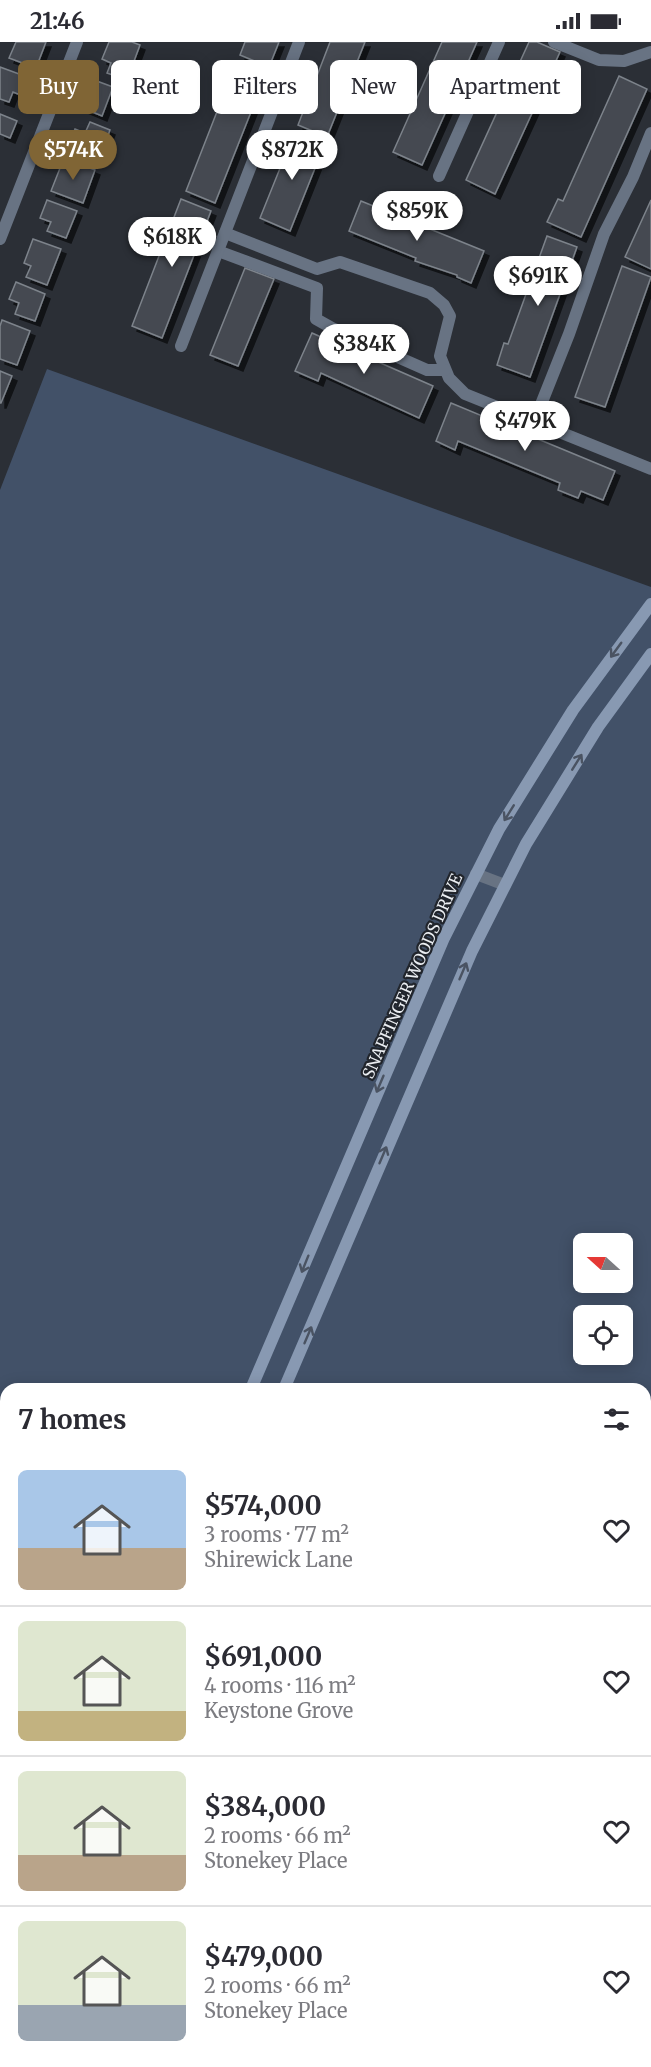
<!DOCTYPE html>
<meta charset="utf-8">
<style>
:root{--surface:#fff;--page:#f7f7f7;--text:#2b2b33;--muted:#7c7c81;--line:#e1e1e2;--accent:#806535}
body{margin:0;font-family:Merriweather,serif;background:var(--page);color:var(--text);height:100vh;display:flex;flex-direction:column;font-size:22px;white-space:nowrap}
*{box-sizing:border-box;margin:0}
p{font-size:20px;color:var(--muted)}
.icon{flex:none;width:33px;height:33px;fill:none;stroke:currentColor;stroke-width:2;stroke-linecap:round;stroke-linejoin:round}
.map{position:relative;flex:1;overflow:hidden}
.drawer{position:absolute;left:0px;top:1341px;width:651px;height:684px;display:flex;flex-direction:column;background:var(--surface);border-radius:18px 18px 0 0;box-shadow:0 3px 15px #0003}
.drawer>*{flex:none}
.hud{position:absolute;left:18px;top:18px;width:615px;height:54px;display:flex;gap:12px}
.needle{width:39px;rotate:291deg}
.fabs{position:absolute;left:573px;top:1191px;display:grid;gap:12px}
.fabs a{display:grid;place-items:center;width:60px;height:60px;border-radius:9px;background:var(--surface);box-shadow:0 3px 15px #0003;font-size:30px}
.price{position:absolute;translate:-50% -51px;padding:0 14px;border-radius:21px;background:#fff;color:#222;font-size:20px;line-height:39px;filter:drop-shadow(0 2px 3px #0008)}
.price::after{content:'';position:absolute;left:50%;top:36px;width:18px;height:14px;margin-left:-9px;background:inherit;clip-path:polygon(0 0,100% 0,50% 100%)}
.price.active{background:var(--accent);color:#fff}
ul{padding:0;list-style:none}
li{display:flex;align-items:center;gap:18px;height:150px;padding:0 18px}
li+li{border-top:2px solid var(--line)}
li span{display:grid;place-items:center;flex:none;width:168px;height:120px;border-radius:9px;color:#555}
li>.icon{margin-inline-start:auto}
span .icon{width:72px;height:72px;fill:#fffc;stroke-width:1}
li b{font-size:26px}
h2{display:flex;justify-content:space-between;align-items:center;height:72px;padding:0 18px;font-size:26px}
.tag{padding:0 21px;border-radius:9px;background:var(--surface);box-shadow:0 3px 15px #0003;font-size:21px;line-height:54px}
.tag.active{background:var(--accent);color:#fff}
.status{display:flex;justify-content:space-between;align-items:center;height:42px;padding:0 30px;background:var(--surface);direction:ltr}
.status svg{height:16px;fill:currentColor}
.map>svg:first-child{display:block}
</style>
<div class="status"><b>21:46</b><svg viewBox="0 0 49 12"><path d="M0 12V9h3v3zM5 12V6h3v6zM10 12V3h3v9zM15 12V0h3v12zM26 1h20v11H26zM47 4h2v5h-2z"/></svg></div>
<div class="map">
<svg width="651" height="2025" viewBox="0 0 651 2025">
<defs>
<filter id="shadow"><feDropShadow dx="5" dy="5" stdDeviation="0" flood-color="#0009"/></filter>
</defs>
<rect width="100%" height="100%" fill="#2b2f36"/>
<!-- green -->
<path fill="#425168" fill-rule="evenodd" d="M 47,327 L 651,545 L 651,1631 L 645,1646 L 645,1347 L 6,1347 L 6,2019 L 505,2019 L 503,2025 L 0,2025 L 0,448 ZM 584,1202 L 622,1202 L 622,1240 L 584,1240 ZM 584,1274 L 622,1274 L 622,1312 L 584,1312 Z"/>
<!-- building -->
<g fill="#454a51" stroke="#7d838b" stroke-width="1.5" filter="url(#shadow)">
<polygon points="16,0 46,0 36,26 9,16"/>
<polygon points="109,0 132,0 140,3 127,38 107,31 111,21 102,17"/>
<polygon points="245,0 279,0 269,25 240,13"/>
<polygon points="330,0 365,0 327,95 298,83"/>
<polygon points="442,0 477,0 422,123 393,110"/>
<polygon points="529,0 537,0 560,10 495,152 466,138"/>
<polygon points="236,21 266,32 215,161 186,149"/>
<polygon points="0,25 30,36 23,54 13,50 9,60 0,57"/>
<polygon points="619,34 647,47 581,195 547,180 558,157 563,159"/>
<polygon points="94,38 113,45 102,74 83,66"/>
<polygon points="0,72 17,79 10,96 0,92"/>
<polygon points="90,80 110,88 100,115 69,103 75,87 85,91"/>
<polygon points="295,89 325,101 290,189 260,176"/>
<polygon points="64,116 95,128 83,161 51,149"/>
<polygon points="181,157 211,169 162,296 132,284"/>
<polygon points="47,158 77,169 66,196 47,189 51,180 40,176"/>
<polygon points="651,158 651,227 625,215"/>
<polygon points="361,159 484,209 471,241 457,235 457,233 415,219 416,216 349,189"/>
<polygon points="547,194 577,205 530,335 497,323 504,301 508,302"/>
<polygon points="33,197 61,207 47,243 26,235 31,224 24,221"/>
<polygon points="622,224 651,235 605,365 575,355"/>
<polygon points="245,226 274,237 238,324 210,313"/>
<polygon points="16,240 45,252 35,279 15,272 19,261 9,257"/>
<polygon points="2,278 30,289 17,323 0,317 0,284"/>
<polygon points="312,291 433,344 419,376 321,331 318,339 295,329"/>
<polygon points="0,329 12,334 1,361 0,361"/>
<polygon points="451,361 615,429 603,458 581,449 578,456 558,448 560,441 458,399 455,408 436,399"/>
<polygon points="651,1863 651,1920 645,1918 645,1879"/>
<polygon points="611,2019 643,2019 641,2025 609,2025"/>
</g>
<g fill="none" stroke-linecap="round" stroke-linejoin="round">
<!-- minor -->
<g stroke="#687383" stroke-width="12">
<polyline points="554,0 599,18 624,19 651,10"/>
<polyline points="439,134 499,0"/>
<polyline points="225,191 317,227 340,220 430,251 444,263 450,274 440,314 449,336 465,352 651,427"/>
<polyline points="0,197 77,0"/>
<polyline points="218,209 317,246 316,277 332,286 427,328 445,328"/>
<polyline points="181,304 299,0"/>
<polyline points="534,380 569,292 604,192 633,135 651,91"/>
<polyline points="476,832 505,843"/>
</g>
<!-- secondary -->
<g stroke="#8899b2" stroke-width="12">
<polyline points="251,1347 444,896 499,787 573,668 651,562"/>
<polyline points="284,1347 472,909 526,802 598,685 651,612"/>
<polyline points="19,2025 19,2019"/>
<polyline points="50,2025 51,2019"/>
</g>
</g>
<!-- one-way arrows -->
<defs><path id="oneway-shaft" d="M-6 0H5M1.5-3L5.5 0L1.5 3" fill="none" stroke-width="1.6" stroke-linecap="round" stroke-linejoin="round" transform="scale(1.5)"/></defs>
<g stroke="#4a5362">
<use href="#oneway-shaft" transform="translate(616 608) rotate(126)"/>
<use href="#oneway-shaft" transform="translate(577 720) rotate(-58)"/>
<use href="#oneway-shaft" transform="translate(509 771) rotate(122)"/>
<use href="#oneway-shaft" transform="translate(463 929) rotate(-67)"/>
<use href="#oneway-shaft" transform="translate(380 1042) rotate(113)"/>
<use href="#oneway-shaft" transform="translate(383 1113) rotate(-67)"/>
<use href="#oneway-shaft" transform="translate(305 1222) rotate(112)"/>
<use href="#oneway-shaft" transform="translate(308 1293) rotate(-67)"/>
</g>
<g text-anchor="middle" stroke-width="4.5" stroke-linejoin="round" paint-order="stroke">
<!-- street labels -->
<g font-size="16" fill="#ebeef2" stroke="#21252c">
<text transform="translate(412 934) rotate(-66)" y="6">SNAPFINGER WOODS DRIVE</text>
</g>
</g>
</svg>
<div class="fabs">
<a><svg class="needle" viewBox="-14 -14 28 28"><path d="M0-13l5 13h-10z" fill="#e53935"/><path d="M0 13l5-13h-10z" fill="#7c7c81"/></svg></a>
<a><svg class="icon" aria-label="locate" viewBox="0 0 24 24"><circle cx="12" cy="12" r="6"/><path d="M12 2v4M12 18v4M2 12h4M18 12h4"/></svg></a>
</div>
<b class="price active" style="left:73px;top:139px">$574K</b>
<b class="price" style="left:292px;top:139px">$872K</b>
<b class="price" style="left:417px;top:200px">$859K</b>
<b class="price" style="left:172px;top:226px">$618K</b>
<b class="price" style="left:538px;top:265px">$691K</b>
<b class="price" style="left:364px;top:333px">$384K</b>
<b class="price" style="left:525px;top:410px">$479K</b>
<div class="hud">
<a class="tag active">Buy</a>
<a class="tag">Rent</a>
<a class="tag">Filters</a>
<a class="tag">New</a>
<a class="tag">Apartment</a>
</div>
<section class="drawer">
<h2>7 homes<svg class="icon" aria-label="filters" viewBox="0 0 24 24"><path d="M4 7h16M4 17h16"/><circle cx="9" cy="7" r="2"/><circle cx="15" cy="17" r="2"/></svg></h2>
<ul>
<li><span style="background:linear-gradient(#a9c7e8 65%,#b9a48a 0)"><svg class="icon" aria-label="home" viewBox="0 0 24 24"><path d="M3 11l9-7 9 7M6 9v11h12V9"/></svg></span><div><b>$574,000</b><p>3 rooms · 77 m²</p><p>Shirewick Lane</p></div><svg class="icon" aria-label="heart" viewBox="0 0 24 24"><path d="M12 20l-8-8c-3-5 5-10 8-4 3-6 11-1 8 4z"/></svg></li>
<li><span style="background:linear-gradient(#dfe7d0 75%,#c2b280 0)"><svg class="icon" aria-label="home" viewBox="0 0 24 24"><path d="M3 11l9-7 9 7M6 9v11h12V9"/></svg></span><div><b>$691,000</b><p>4 rooms · 116 m²</p><p>Keystone Grove</p></div><svg class="icon" aria-label="heart" viewBox="0 0 24 24"><path d="M12 20l-8-8c-3-5 5-10 8-4 3-6 11-1 8 4z"/></svg></li>
<li><span style="background:linear-gradient(#dfe7d0 70%,#b9a48a 0)"><svg class="icon" aria-label="home" viewBox="0 0 24 24"><path d="M3 11l9-7 9 7M6 9v11h12V9"/></svg></span><div><b>$384,000</b><p>2 rooms · 66 m²</p><p>Stonekey Place</p></div><svg class="icon" aria-label="heart" viewBox="0 0 24 24"><path d="M12 20l-8-8c-3-5 5-10 8-4 3-6 11-1 8 4z"/></svg></li>
<li><span style="background:linear-gradient(#dfe7d0 70%,#9aa5b1 0)"><svg class="icon" aria-label="home" viewBox="0 0 24 24"><path d="M3 11l9-7 9 7M6 9v11h12V9"/></svg></span><div><b>$479,000</b><p>2 rooms · 66 m²</p><p>Stonekey Place</p></div><svg class="icon" aria-label="heart" viewBox="0 0 24 24"><path d="M12 20l-8-8c-3-5 5-10 8-4 3-6 11-1 8 4z"/></svg></li>
</ul>
</section>
</div>
